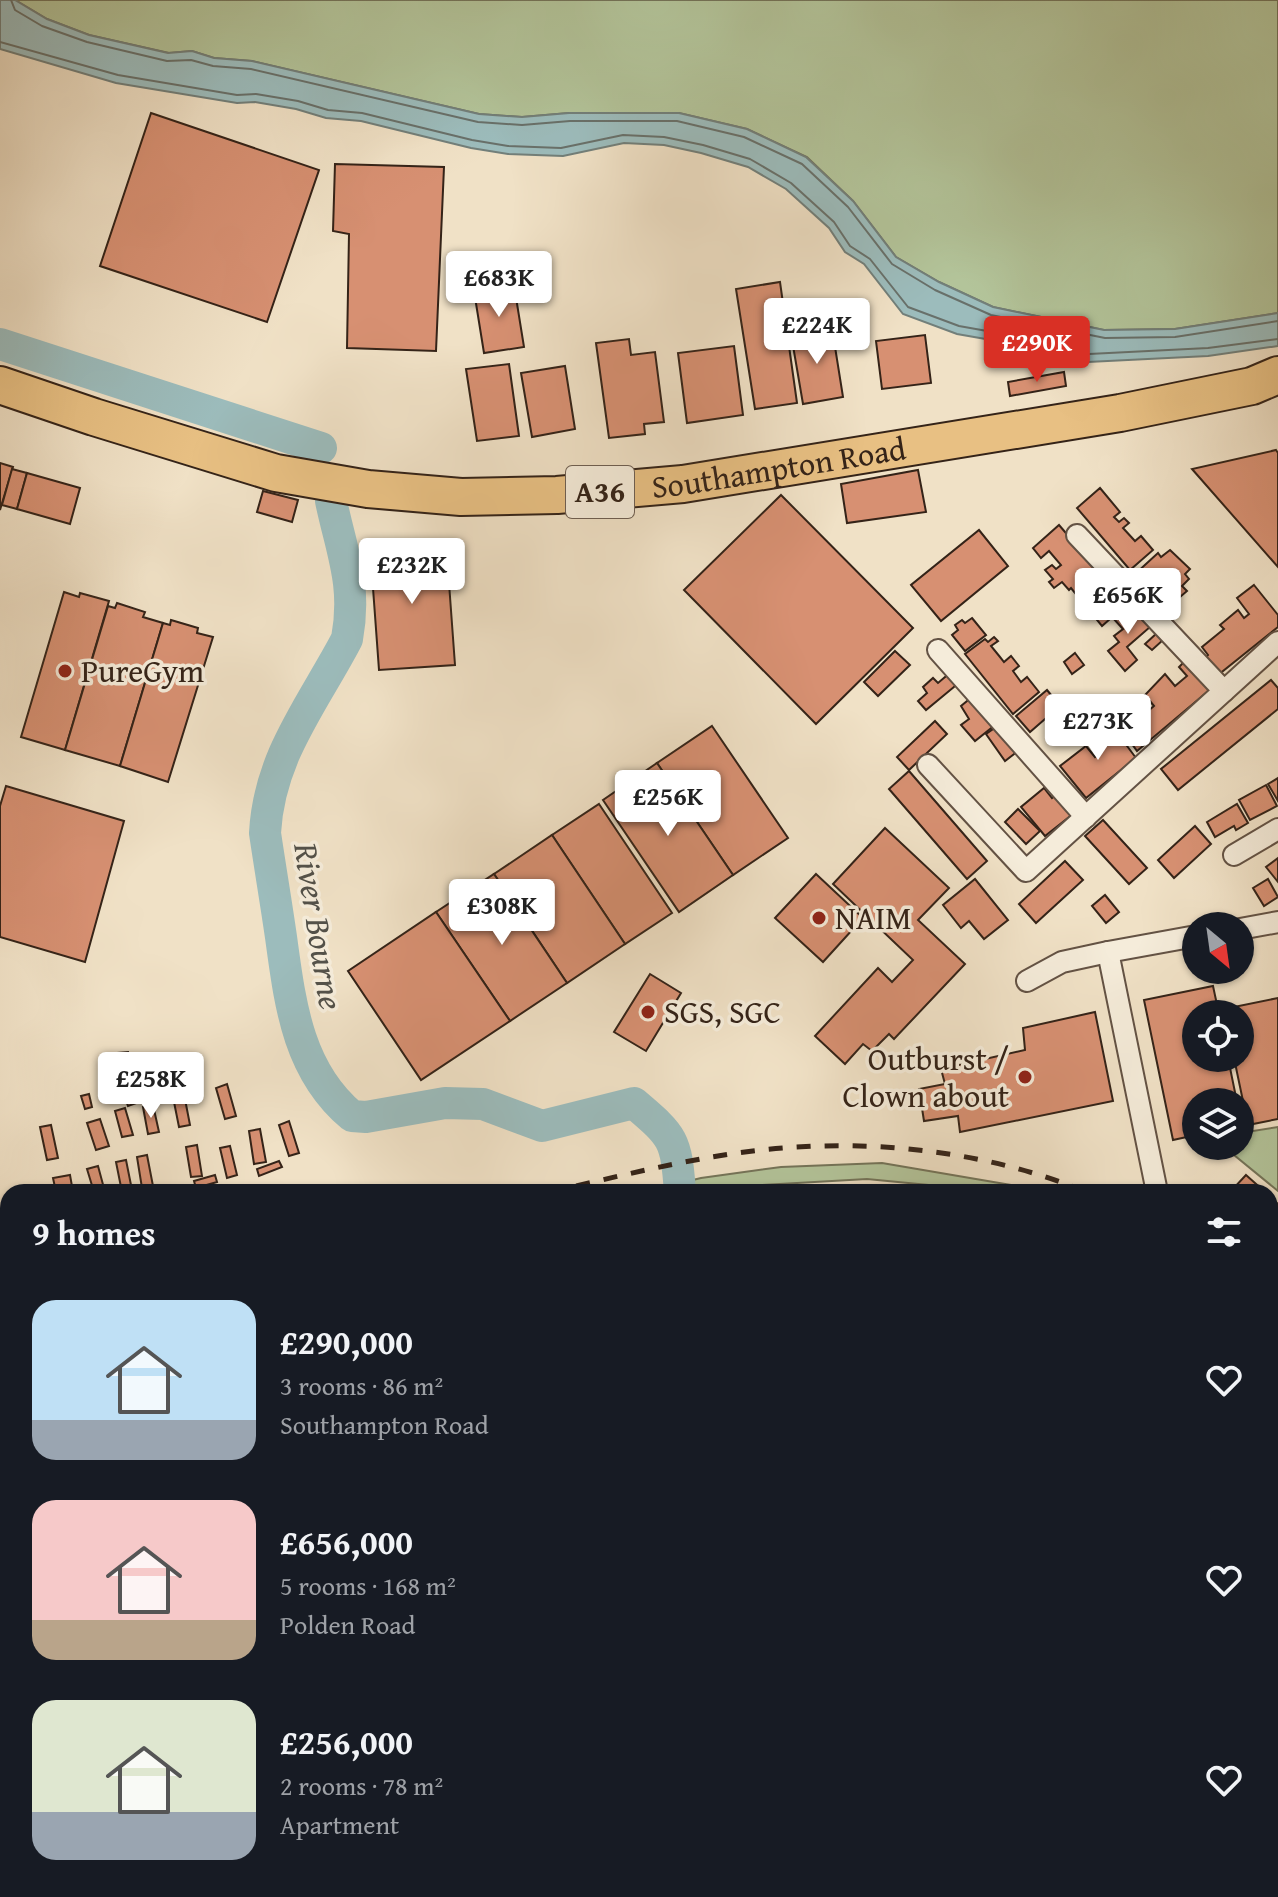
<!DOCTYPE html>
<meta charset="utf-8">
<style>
:root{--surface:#171b24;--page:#20242c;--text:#f1f3f6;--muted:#9ea1a6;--accent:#d93025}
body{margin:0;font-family:"Gentium Book Plus",serif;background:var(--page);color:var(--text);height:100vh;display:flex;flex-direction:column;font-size:30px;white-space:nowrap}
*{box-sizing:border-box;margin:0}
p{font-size:26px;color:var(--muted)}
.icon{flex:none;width:44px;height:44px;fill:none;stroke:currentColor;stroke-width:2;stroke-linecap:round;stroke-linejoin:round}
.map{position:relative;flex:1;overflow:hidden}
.drawer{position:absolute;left:0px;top:1184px;width:1278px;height:714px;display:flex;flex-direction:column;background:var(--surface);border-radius:24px 24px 0 0;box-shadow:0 2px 6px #0004}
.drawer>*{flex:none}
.needle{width:52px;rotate:151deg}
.fabs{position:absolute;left:1182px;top:912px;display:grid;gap:16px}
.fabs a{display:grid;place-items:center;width:72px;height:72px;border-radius:50%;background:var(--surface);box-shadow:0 2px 6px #0004;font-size:40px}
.price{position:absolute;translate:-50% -68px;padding:0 18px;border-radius:8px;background:#fff;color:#222;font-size:26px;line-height:52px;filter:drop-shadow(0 2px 4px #0008)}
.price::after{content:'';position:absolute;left:50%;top:48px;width:24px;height:18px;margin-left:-12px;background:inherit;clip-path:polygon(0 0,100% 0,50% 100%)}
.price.active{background:var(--accent);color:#fff}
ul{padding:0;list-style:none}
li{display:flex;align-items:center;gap:24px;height:200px;padding:0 32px}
li span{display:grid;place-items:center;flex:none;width:224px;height:160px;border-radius:24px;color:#555}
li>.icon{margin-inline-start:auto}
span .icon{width:96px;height:96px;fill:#fffc;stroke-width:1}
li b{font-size:34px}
h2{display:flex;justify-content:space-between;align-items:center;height:96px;padding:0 32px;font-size:34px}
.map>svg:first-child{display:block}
</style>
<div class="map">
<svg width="1278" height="1897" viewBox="0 0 1278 1897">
<rect width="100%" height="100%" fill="#f0e1c6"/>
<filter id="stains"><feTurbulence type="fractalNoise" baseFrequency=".0025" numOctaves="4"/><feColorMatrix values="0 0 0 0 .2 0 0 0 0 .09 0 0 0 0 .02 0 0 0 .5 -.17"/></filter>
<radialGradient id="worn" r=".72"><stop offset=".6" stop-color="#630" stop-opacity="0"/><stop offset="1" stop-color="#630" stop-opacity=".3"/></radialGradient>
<!-- green -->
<g fill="#b3c49a" stroke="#747459" stroke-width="2">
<polygon points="15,0 1278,0 1278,313 1175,329 1104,330 993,307 939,282 896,257 853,201 807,157 747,129 679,113 569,113 522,117 479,114 252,61 214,58 192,51 169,53 89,35 47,19"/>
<polygon points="1278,1127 1278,1191 1223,1146 1240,1146 1240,1133"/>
<polygon points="882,1163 1011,1185 1034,1192 1001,1192 867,1179 711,1188 708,1192 643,1192 701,1178 781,1167"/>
<polygon points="8,1326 8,1784 0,1781 0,1328"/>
<polygon points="1278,1637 1278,1710 1270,1714 1270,1640"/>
<polygon points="0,1808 8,1811 8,1890 129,1890 137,1897 0,1897"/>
<polygon points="173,1890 418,1890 440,1897 181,1897"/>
</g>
<!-- water -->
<polygon fill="#9cbcbc" stroke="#727f7a" stroke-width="2" points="0,0 15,0 47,19 89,35 168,53 192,51 214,58 252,61 479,114 522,117 569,113 679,113 747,129 806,157 853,201 896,257 939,282 993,307 1104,330 1175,329 1278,313 1278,346 1208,356 1088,362 1014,344 957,334 903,314 864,264 845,252 829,228 786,189 748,167 701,153 664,145 624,143 563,156 508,154 471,148 361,121 326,118 296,109 255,102 237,103 116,83 0,49"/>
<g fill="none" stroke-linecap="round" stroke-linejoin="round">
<!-- shore -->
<g stroke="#68706a" stroke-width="2">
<polyline points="11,0 15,10 42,26 87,42 167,61 191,60 213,66 251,69 478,122 522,125 570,121 677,121 744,137 802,164 848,207 892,264 935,290 991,315 1105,338 1175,337 1278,321"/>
<polyline points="0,42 118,75 237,95 256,94 298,101 328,110 362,113 472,140 508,146 561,148 623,135 664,137 703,145 750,159 791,183 834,222 850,246 870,259 908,307 959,326 1015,336 1089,354 1208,348 1278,339"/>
</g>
<!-- river -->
<g stroke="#9cbcbc" stroke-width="32">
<polyline points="0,344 321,448"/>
<path d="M 331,501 C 342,553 357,585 347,639 C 313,704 269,756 265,833 C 270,867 276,902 281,937 C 290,1002 297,1070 352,1116 L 366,1117 L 445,1103 L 483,1104 L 542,1126 L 634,1103 C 674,1137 676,1139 680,1192"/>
<polyline points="385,1897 389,1890"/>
</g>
</g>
<!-- building -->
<g fill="#d79072" stroke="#342318" stroke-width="2">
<polygon points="151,113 319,170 267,322 100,266"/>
<polygon points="335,164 444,167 436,351 347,348 349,234 333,231"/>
<polygon points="780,282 797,403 755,409 736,289"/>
<polygon points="514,285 524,347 484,353 474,291"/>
<polygon points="832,328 843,397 803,404 791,334"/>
<polygon points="925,335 931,383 882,389 876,341"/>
<polygon points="629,339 631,355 655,352 664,422 644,424 645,434 609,438 596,343"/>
<polygon points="734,346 743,415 687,423 678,353"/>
<polygon points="509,364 519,436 477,441 466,369"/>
<polygon points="565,366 575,429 532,437 521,373"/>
<polygon points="1064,372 1066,386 1010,396 1008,382"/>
<polygon points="1276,450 1278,453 1278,567 1192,469"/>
<polygon points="0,463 13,467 0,510"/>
<polygon points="12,469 27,473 17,509 2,505"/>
<polygon points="918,470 926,512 847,523 841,484"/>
<polygon points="27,473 80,488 70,524 17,509"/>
<polygon points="1100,488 1120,512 1114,517 1119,522 1124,518 1129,523 1123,528 1135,541 1141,536 1153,550 1130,570 1077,508"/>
<polygon points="263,491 298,500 292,522 257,512"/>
<polygon points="781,495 913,628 816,724 684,590"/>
<polygon points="1059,525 1127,604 1102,626 1071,588 1069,590 1062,582 1054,588 1049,582 1053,579 1045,570 1052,565 1056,569 1061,565 1049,551 1041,558 1033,548"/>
<polygon points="979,530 1008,566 941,621 911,585"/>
<polygon points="446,542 455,665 379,670 370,547"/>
<polygon points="1170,550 1190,569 1185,574 1189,579 1182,586 1187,591 1166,609 1135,574 1158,553 1161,557"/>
<polygon points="1254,585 1278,615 1278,627 1218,675 1205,659 1208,655 1202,647 1224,629 1220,625 1238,610 1244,618 1249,614 1237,598"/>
<polygon points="64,592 79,597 80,593 109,601 65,750 21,737"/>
<polygon points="117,603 145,612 143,617 163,623 120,766 65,750 108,606 115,608"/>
<polygon points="1129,604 1150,627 1127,647 1137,660 1125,671 1108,651 1119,642 1114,636 1123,629 1113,618"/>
<polygon points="972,618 986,635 965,651 952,635 958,630 955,625 962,620 965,623"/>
<polygon points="171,620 198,628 197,633 213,637 168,782 120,766 163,623 170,625"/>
<polygon points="1157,633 1163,640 1152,650 1145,644"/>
<polygon points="994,637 998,641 991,646 1000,657 1004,662 1011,656 1019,666 1013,671 1021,682 1027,677 1039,692 1013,714 965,654 985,639 988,642"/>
<polygon points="895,651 910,665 878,696 864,682"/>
<polygon points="1075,653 1084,665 1072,674 1064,662"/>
<polygon points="1187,659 1212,688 1137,751 1112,716 1119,710 1132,725 1154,706 1145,695 1165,674 1175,686 1187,676 1179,667"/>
<polygon points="951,672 960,682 926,710 918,701 927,693 923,687 933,678 938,683"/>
<polygon points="1271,680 1278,688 1278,709 1178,790 1161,769"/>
<polygon points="1047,690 1060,706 1030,732 1016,716"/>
<polygon points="972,697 995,725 975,741 961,725 969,719 961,706"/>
<polygon points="935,721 947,734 909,770 897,757"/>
<polygon points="999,725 1018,751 1005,761 986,734"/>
<polygon points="1102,725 1116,742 1121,738 1136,758 1086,798 1060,766 1086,746 1095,757 1099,754 1086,738"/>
<polygon points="712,726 788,838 733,875 657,763"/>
<polygon points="657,763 733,875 679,912 603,800"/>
<polygon points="909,771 987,861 967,879 889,789"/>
<polygon points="1278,778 1278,801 1268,784"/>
<polygon points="1266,785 1277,806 1250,820 1239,800"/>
<polygon points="6,786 124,821 85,962 0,937 0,806"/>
<polygon points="1044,788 1052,798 1057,794 1073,814 1045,836 1021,807"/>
<polygon points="599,804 672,913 625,944 552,835"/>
<polygon points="1237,804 1248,823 1236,830 1234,826 1215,837 1207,822"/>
<polygon points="1018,809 1040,831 1026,844 1005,822"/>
<polygon points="1103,820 1147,868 1129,884 1085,836"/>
<polygon points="1195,826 1211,844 1174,878 1158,860"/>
<polygon points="885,828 949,888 918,920 965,964 894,1039 889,1034 872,1051 863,1044 845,1064 815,1036 878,968 892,982 913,960 833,884"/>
<polygon points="552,835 625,944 567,983 494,874"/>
<polygon points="1278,858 1278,882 1266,867"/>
<polygon points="1065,861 1083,880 1036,923 1019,904"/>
<polygon points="494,874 567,983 510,1021 436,912"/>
<polygon points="816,874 863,918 823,962 775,918"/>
<polygon points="975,879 1008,920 984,939 969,921 961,928 943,905"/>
<polygon points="1268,879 1278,897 1264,906 1253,888"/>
<polygon points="1105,895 1119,912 1106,923 1092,906"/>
<polygon points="436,912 510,1021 421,1080 348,971"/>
<polygon points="650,974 681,993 646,1051 614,1032"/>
<polygon points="1213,986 1219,1014 1196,1014 1196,1058 1228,1058 1237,1102 1196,1102 1196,1135 1173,1140 1144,1000"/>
<polygon points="1278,998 1278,1119 1248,1125 1234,1058 1240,1058 1240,1014 1225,1014 1224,1009"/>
<polygon points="1095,1012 1113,1101 960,1132 958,1116 924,1121 919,1089 945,1084 941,1069 1025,1050 1023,1028"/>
<polygon points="128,1052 132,1083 122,1084 118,1053"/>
<polygon points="227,1084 236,1116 225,1119 216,1088"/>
<polygon points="147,1087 151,1098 128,1106 124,1095"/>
<polygon points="89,1094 92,1107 85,1109 81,1096"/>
<polygon points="184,1094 190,1125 179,1127 173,1097"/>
<polygon points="153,1105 159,1132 148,1134 143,1107"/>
<polygon points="125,1108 133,1135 122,1137 115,1111"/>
<polygon points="100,1119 109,1146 96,1150 87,1123"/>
<polygon points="289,1121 299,1153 289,1156 279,1125"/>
<polygon points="51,1125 58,1158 47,1160 40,1127"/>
<polygon points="260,1129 266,1162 254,1164 249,1131"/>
<polygon points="197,1145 202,1176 191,1177 186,1147"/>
<polygon points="230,1146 237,1175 227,1178 220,1148"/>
<polygon points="147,1155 153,1186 142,1188 137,1157"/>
<polygon points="126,1160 132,1190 122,1192 116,1162"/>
<polygon points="279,1161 282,1167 259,1176 257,1169"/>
<polygon points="98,1166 105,1192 94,1192 87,1169"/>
<polygon points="70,1175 73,1192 56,1192 53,1178"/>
<polygon points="215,1175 217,1182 196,1188 194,1181"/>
<polygon points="1246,1175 1265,1192 1231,1191"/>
<polygon points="1270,1197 1278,1204 1278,1211 1270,1219"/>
<polygon points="1278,1216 1278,1273 1270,1266 1270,1224"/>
<polygon points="1278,1416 1278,1446 1270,1448 1270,1418"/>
<polygon points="1278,1599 1278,1628 1277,1628 1270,1614 1270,1603"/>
<polygon points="1278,1875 1278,1897 1270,1888 1270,1882"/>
<polygon points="508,1890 529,1890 531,1897 511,1897"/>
<polygon points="558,1890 579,1890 581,1897 559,1897"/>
<polygon points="585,1890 607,1890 609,1897 588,1897"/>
<polygon points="633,1890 657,1890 659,1896 636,1897"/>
<polygon points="904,1890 914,1890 917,1897 898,1897 896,1893"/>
<polygon points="914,1890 931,1890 933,1894 942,1891 944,1897 917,1897"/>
<polygon points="1033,1890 1048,1890 1042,1897 1027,1897"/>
<polygon points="1059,1890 1084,1890 1093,1897 1055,1897"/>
<polygon points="1253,1890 1262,1890 1269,1897 1246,1897"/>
</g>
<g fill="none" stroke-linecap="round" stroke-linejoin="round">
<defs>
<g id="street">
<polyline points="1077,535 1224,691"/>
<polyline points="938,650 1086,817"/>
<polyline points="928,765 1026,871 1278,642"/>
<polyline points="1234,855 1278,829"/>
<polyline points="1240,929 1278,922"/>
<polyline points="1027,981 1062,962 1108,952"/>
<polyline points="1157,1192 1108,952 1196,936"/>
<polyline points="1270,1509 1278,1507"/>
<polyline points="1270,1636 1278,1634"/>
<polyline points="0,1790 8,1794"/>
<polyline points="1276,1832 1278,1831"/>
<polyline points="161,1890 170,1897"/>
<polyline points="696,1890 699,1897"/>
<polyline points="1148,1890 1160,1897"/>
<polyline points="825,1897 845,1890"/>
</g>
<g id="highway">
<path id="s1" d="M 0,385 L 94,417 L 276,473 L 368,489 L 461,497 L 557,495 L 683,484 L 1120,413 L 1252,386 L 1278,375"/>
</g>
</defs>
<!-- street casing -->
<use href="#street" stroke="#635244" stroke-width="24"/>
<!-- highway casing -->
<use href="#highway" stroke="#342318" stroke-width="40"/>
<!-- street -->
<use href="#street" stroke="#f5ecda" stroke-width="20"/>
<!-- highway -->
<use href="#highway" stroke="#e8c083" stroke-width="36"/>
<!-- rail -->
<g stroke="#342318" stroke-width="5" stroke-dasharray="14 14" stroke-linecap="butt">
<path d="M 549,1192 C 626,1175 704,1154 783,1148 C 886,1140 991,1153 1087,1192"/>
<polyline points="0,1310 8,1309"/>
<polyline points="1270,1313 1278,1320"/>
</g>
</g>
<!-- markers -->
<g fill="#8f2418" stroke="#f5ecda" stroke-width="3">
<circle cx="65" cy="671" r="8"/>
<circle cx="819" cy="918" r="8"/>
<circle cx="648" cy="1012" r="8"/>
<circle cx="1025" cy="1077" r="8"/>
</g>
<g text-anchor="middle" stroke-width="7" stroke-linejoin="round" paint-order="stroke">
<!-- shield labels -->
<rect fill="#f5ecda" stroke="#6e5f52" stroke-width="2" x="566" y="466" width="68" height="52" rx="6"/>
<g font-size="30" font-weight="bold" fill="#342318">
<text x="600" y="502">A36</text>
</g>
<!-- street labels -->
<g font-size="32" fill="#342318" stroke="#f5ecda">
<text dy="11" stroke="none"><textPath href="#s1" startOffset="796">Southampton Road</textPath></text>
</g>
<!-- poi labels -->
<g font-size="32" fill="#342318" stroke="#f5ecda" text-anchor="start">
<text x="81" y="682">PureGym</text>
<text x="835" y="929">NAIM</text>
<text x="664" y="1023">SGS, SGC</text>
<text x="1009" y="1070" text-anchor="end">Outburst /<tspan x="1009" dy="37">Clown about</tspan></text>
</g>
<!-- water labels -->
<g font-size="34" font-style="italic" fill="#535149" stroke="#f5ecda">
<text transform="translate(319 926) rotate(81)" y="12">River Bourne</text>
</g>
</g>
<rect width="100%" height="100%" filter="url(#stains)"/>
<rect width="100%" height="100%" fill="url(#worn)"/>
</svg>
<div class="fabs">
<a><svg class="needle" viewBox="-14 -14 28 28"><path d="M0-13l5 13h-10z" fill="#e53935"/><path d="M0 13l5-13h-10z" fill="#9ea1a6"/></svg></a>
<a><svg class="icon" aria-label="locate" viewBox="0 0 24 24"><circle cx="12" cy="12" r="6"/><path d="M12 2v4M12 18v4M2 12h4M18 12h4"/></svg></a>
<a><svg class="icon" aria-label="layers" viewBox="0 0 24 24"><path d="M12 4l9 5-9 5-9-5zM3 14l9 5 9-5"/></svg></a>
</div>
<b class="price" style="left:499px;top:319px">£683K</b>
<b class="price" style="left:817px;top:366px">£224K</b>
<b class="price active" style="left:1037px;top:384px">£290K</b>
<b class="price" style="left:412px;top:606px">£232K</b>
<b class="price" style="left:1128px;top:636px">£656K</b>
<b class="price" style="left:1098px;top:762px">£273K</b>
<b class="price" style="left:668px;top:838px">£256K</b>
<b class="price" style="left:502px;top:947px">£308K</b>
<b class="price" style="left:151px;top:1120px">£258K</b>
<section class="drawer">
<h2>9 homes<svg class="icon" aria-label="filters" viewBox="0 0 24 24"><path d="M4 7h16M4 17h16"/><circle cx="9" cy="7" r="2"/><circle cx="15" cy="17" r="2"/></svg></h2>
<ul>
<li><span style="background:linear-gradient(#bfe0f5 75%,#9aa5b1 0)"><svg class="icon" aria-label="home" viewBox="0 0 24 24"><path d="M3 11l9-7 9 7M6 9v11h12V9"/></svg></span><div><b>£290,000</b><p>3 rooms · 86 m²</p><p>Southampton Road</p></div><svg class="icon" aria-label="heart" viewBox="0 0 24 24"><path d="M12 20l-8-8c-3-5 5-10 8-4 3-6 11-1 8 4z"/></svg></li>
<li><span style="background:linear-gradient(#f6c9c9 75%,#b9a48a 0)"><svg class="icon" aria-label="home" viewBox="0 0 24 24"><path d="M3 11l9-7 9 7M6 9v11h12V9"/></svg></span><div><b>£656,000</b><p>5 rooms · 168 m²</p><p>Polden Road</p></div><svg class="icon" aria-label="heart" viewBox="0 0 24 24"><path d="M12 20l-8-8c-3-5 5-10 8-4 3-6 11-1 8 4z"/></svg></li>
<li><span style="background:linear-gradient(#dfe7d0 70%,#9aa5b1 0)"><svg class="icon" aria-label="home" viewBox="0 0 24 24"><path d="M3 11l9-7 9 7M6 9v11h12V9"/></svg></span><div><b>£256,000</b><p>2 rooms · 78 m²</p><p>Apartment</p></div><svg class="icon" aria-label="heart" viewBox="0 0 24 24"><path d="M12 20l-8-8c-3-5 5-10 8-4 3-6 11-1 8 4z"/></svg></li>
</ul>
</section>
</div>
